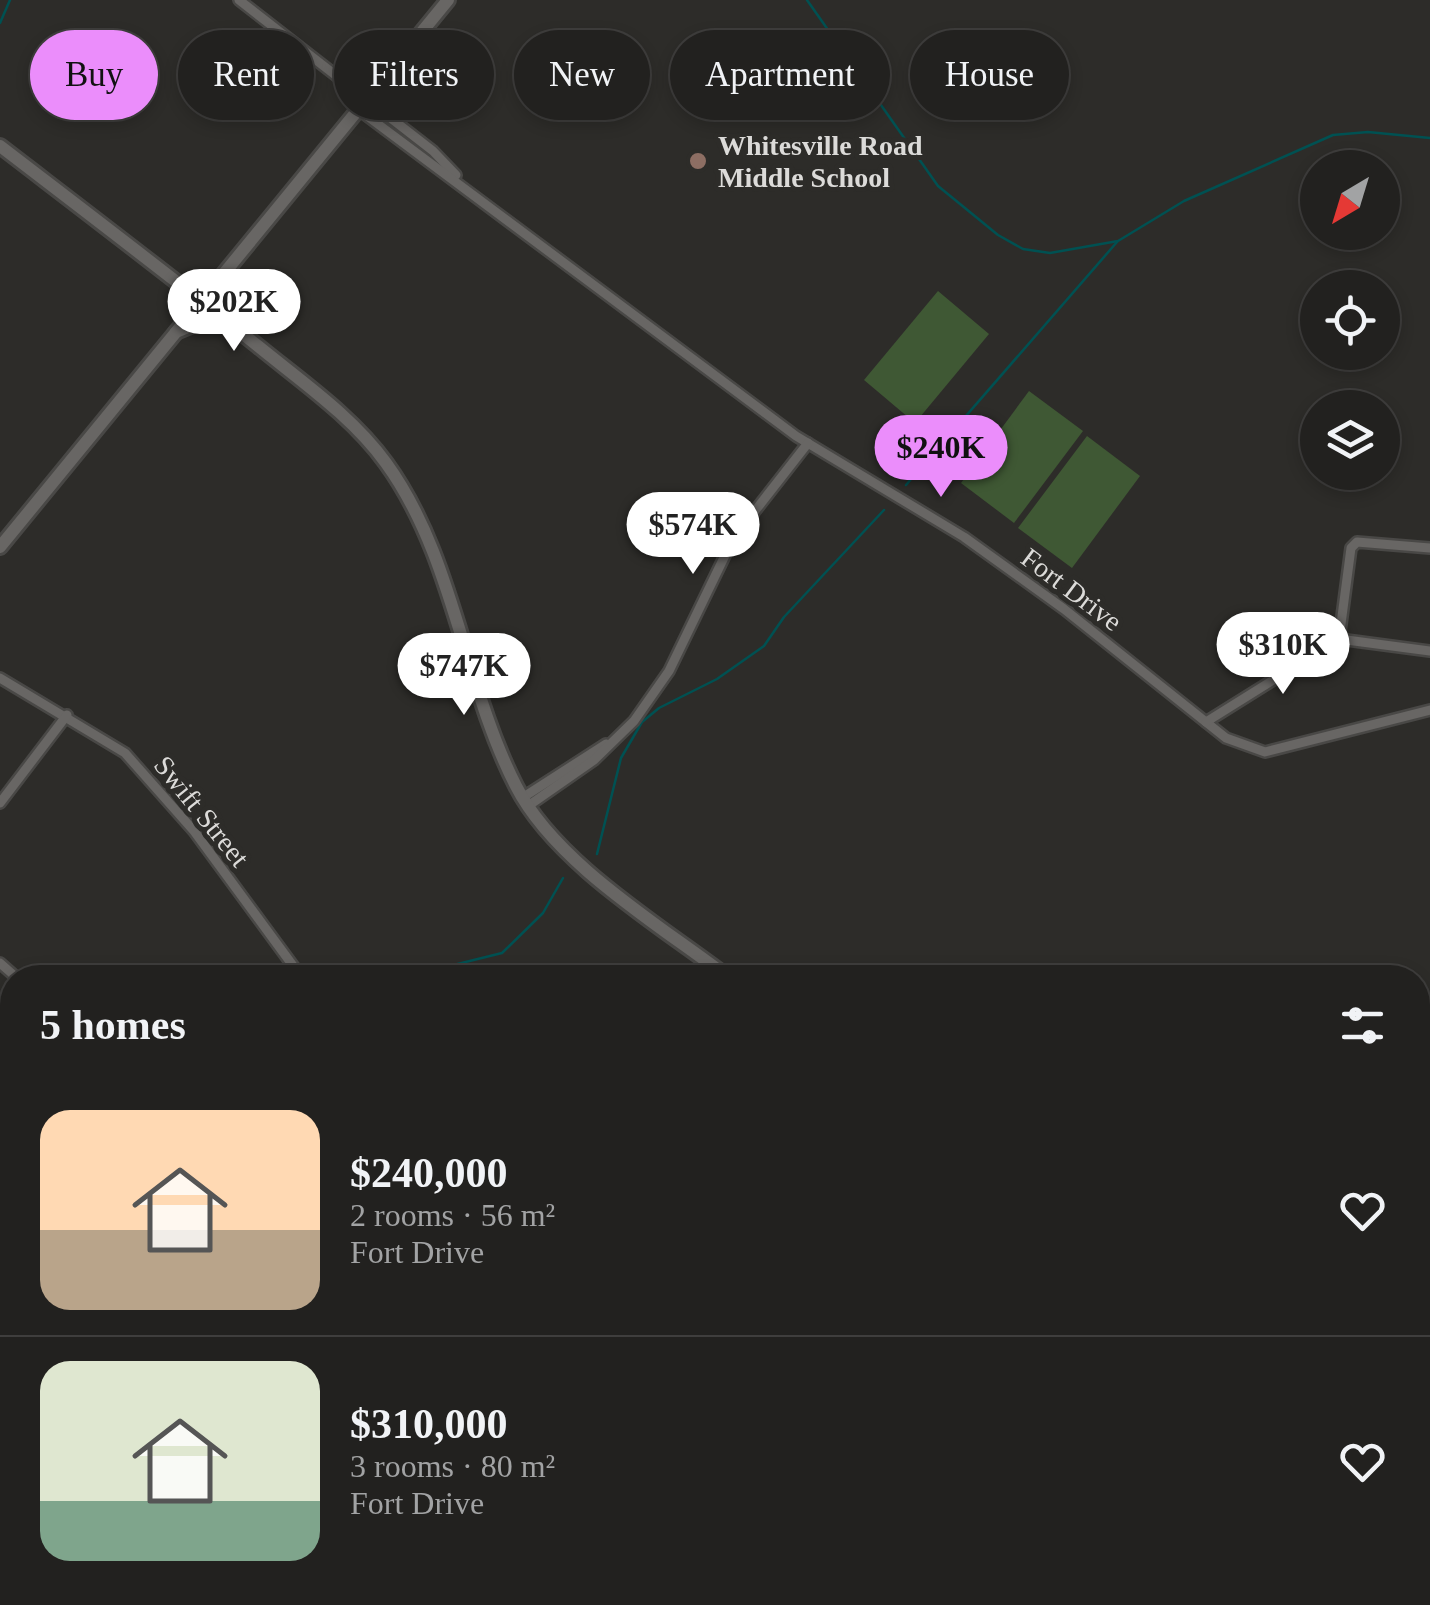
<!DOCTYPE html>
<meta charset="utf-8">
<style>
:root{--surface:#22211f;--page:#2e2e2c;--text:#f1f3f6;--muted:#a2a3a4;--line:#3f3e3d;--accent:#eb8dfb}
body{margin:0;font-family:Georgia,serif;background:var(--page);color:var(--text);height:100vh;display:flex;flex-direction:column;font-size:38px;white-space:nowrap}
*{box-sizing:border-box;margin:0}
p{font-size:32px;color:var(--muted)}
.icon{flex:none;width:55px;height:55px;fill:none;stroke:currentColor;stroke-width:2;stroke-linecap:round;stroke-linejoin:round}
.map{position:relative;flex:1;overflow:hidden}
.details{position:absolute;left:0px;top:965px;width:1430px;height:640px;display:flex;flex-direction:column;background:var(--surface);border-radius:40px 40px 0 0;box-shadow:0 5px 15px #0003,0 0 0 2px var(--line)}
.details>*{flex:none}
.banner{position:absolute;left:30px;top:30px;width:1370px;height:90px;display:flex;gap:20px}
.needle{width:65px;rotate:218deg}
.controls{position:absolute;left:1300px;top:150px;display:grid;gap:20px}
.controls a{display:grid;place-items:center;width:100px;height:100px;border-radius:50%;background:var(--surface);box-shadow:0 5px 15px #0003,0 0 0 2px var(--line);font-size:50px}
.price{position:absolute;translate:-50% -85px;padding:0 22px;border-radius:35px;background:#fff;color:#222;font-size:32px;line-height:65px;filter:drop-shadow(0 2px 5px #0008)}
.price::after{content:'';position:absolute;left:50%;top:60px;width:30px;height:22px;margin-left:-15px;background:inherit;clip-path:polygon(0 0,100% 0,50% 100%)}
.price.selected{background:var(--accent);color:#111}
ul{padding:0;list-style:none}
li{display:flex;align-items:center;gap:30px;height:250px;padding:0 40px}
li+li{border-top:2px solid var(--line)}
li span{display:grid;place-items:center;flex:none;width:280px;height:200px;border-radius:30px;color:#555}
li>.icon{margin-inline-start:auto}
span .icon{width:120px;height:120px;fill:#fffc;stroke-width:1}
li b{font-size:42px}
h2{display:flex;justify-content:space-between;align-items:center;height:120px;padding:0 40px;font-size:42px}
.tag{padding:0 35px;border-radius:45px;background:var(--surface);box-shadow:0 5px 15px #0003,0 0 0 2px var(--line);font-size:35px;line-height:90px}
.tag.selected{background:var(--accent);color:#111}
.map>svg:first-child{display:block}
</style>
<div class="map">
<svg width="1430" height="1605" viewBox="0 0 1430 1605">
<rect width="100%" height="100%" fill="#2d2c29"/>
<!-- green -->
<g fill="#3f5834">
<polygon points="938,291 989,334 915,423 864,380"/>
<polygon points="1029,391 1083,431 1014,523 961,483"/>
<polygon points="1087,436 1140,476 1072,568 1018,528"/>
</g>
<g fill="none" stroke-linecap="round" stroke-linejoin="round">
<!-- stream -->
<g stroke="#005152" stroke-width="2.5">
<polyline points="807,0 938,186 998,235 1023,249 1050,253 1118,241 1184,201 1333,135 1368,132 1430,138"/>
<polyline points="0,23 10,0"/>
<polyline points="906,485 1117,242"/>
<polyline points="597,854 621,758 642,722 659,708 717,679 764,646 784,617 884,510"/>
<polyline points="401,978 502,953 543,913 563,878"/>
<polyline points="0,1277 12,1261"/>
</g>
<defs>
<g id="minor">
<polyline points="239,0 433,151 456,175"/>
<polyline points="359,110 796,436 964,537 1064,609 1226,738 1265,752 1430,710"/>
<polyline points="1339,639 1351,548 1357,542 1430,548"/>
<polyline points="0,678 125,753 194,831 302,978"/>
<polyline points="1206,722 1339,639 1430,651"/>
<polyline points="522,798 606,744"/>
<polyline points="0,803 67,715"/>
<polyline points="528,806 594,760 634,721 669,671 733,539 808,443"/>
<polyline points="0,963 17,978"/>
<polyline points="0,1021 12,1005"/>
<polyline points="0,1103 12,1114"/>
<polyline points="0,1203 12,1202"/>
<polyline points="0,1491 12,1491"/>
<polyline points="1418,1524 1429,1515"/>
<polyline points="536,1592 550,1605"/>
<polyline points="908,1592 923,1605"/>
<polyline points="1142,1592 1156,1605"/>
<polyline points="1187,1592 1195,1605"/>
<polyline points="33,1605 54,1592"/>
<polyline points="583,1605 593,1592"/>
<polyline points="750,1605 760,1592"/>
<polyline points="911,1605 921,1592"/>
<polyline points="1072,1605 1082,1592"/>
<polyline points="1315,1605 1331,1592"/>
</g>
<g id="secondary">
<path d="M 0,146 C 86,212 173,278 258,346 C 302,382 353,417 386,463 C 455,558 463,683 516,786 C 555,863 661,926 729,978"/>
<polyline points="176,332 198,323 229,325"/>
<polyline points="0,547 448,0"/>
<polyline points="1418,1438 1430,1458"/>
</g>
</defs>
<!-- minor casing -->
<use href="#minor" stroke="#494846" stroke-width="14"/>
<!-- secondary casing -->
<use href="#secondary" stroke="#494846" stroke-width="18"/>
<!-- minor -->
<use href="#minor" stroke="#686664" stroke-width="9"/>
<!-- secondary -->
<use href="#secondary" stroke="#686664" stroke-width="12"/>
<defs>
<g id="rail">
<polyline points="1418,1338 1430,1336"/>
<polyline points="117,1605 137,1592"/>
</g>
</defs>
<!-- rail casing -->
<use href="#rail" stroke="#8d8c89" stroke-width="6"/>
<!-- rail -->
<use href="#rail" stroke="#2d2c29" stroke-width="2.5" stroke-dasharray="8" stroke-linecap="butt"/>
</g>
<!-- markers -->
<circle fill="#8d6e63" stroke="#2d2c29" stroke-width="4" cx="698" cy="161" r="10"/>
<g text-anchor="middle" stroke-width="10" stroke-linejoin="round" paint-order="stroke">
<!-- poi labels -->
<g font-size="28" font-weight="bold" fill="#dcdbd9" stroke="#2d2c29" text-anchor="start">
<text x="718" y="155">Whitesville Road<tspan x="718" dy="32">Middle School</tspan></text>
</g>
<!-- street labels -->
<g font-size="28" fill="#dcdbd9" stroke="#2d2c29">
<text transform="translate(1072 589) rotate(37)" y="10">Fort Drive</text>
<text transform="translate(202 811) rotate(51)" y="10">Swift Street</text>
</g>
</g>
</svg>
<div class="controls">
<a><svg class="needle" viewBox="-14 -14 28 28"><path d="M0-13l5 13h-10z" fill="#e53935"/><path d="M0 13l5-13h-10z" fill="#a2a3a4"/></svg></a>
<a><svg class="icon" aria-label="locate" viewBox="0 0 24 24"><circle cx="12" cy="12" r="6"/><path d="M12 2v4M12 18v4M2 12h4M18 12h4"/></svg></a>
<a><svg class="icon" aria-label="layers" viewBox="0 0 24 24"><path d="M12 4l9 5-9 5-9-5zM3 14l9 5 9-5"/></svg></a>
</div>
<b class="price" style="left:234px;top:354px">$202K</b>
<b class="price selected" style="left:941px;top:500px">$240K</b>
<b class="price" style="left:693px;top:577px">$574K</b>
<b class="price" style="left:1283px;top:697px">$310K</b>
<b class="price" style="left:464px;top:718px">$747K</b>
<div class="banner">
<a class="tag selected">Buy</a>
<a class="tag">Rent</a>
<a class="tag">Filters</a>
<a class="tag">New</a>
<a class="tag">Apartment</a>
<a class="tag">House</a>
</div>
<section class="details">
<h2>5 homes<svg class="icon" aria-label="filters" viewBox="0 0 24 24"><path d="M4 7h16M4 17h16"/><circle cx="9" cy="7" r="2"/><circle cx="15" cy="17" r="2"/></svg></h2>
<ul>
<li><span style="background:linear-gradient(#ffd9b3 60%,#b9a48a 0)"><svg class="icon" aria-label="home" viewBox="0 0 24 24"><path d="M3 11l9-7 9 7M6 9v11h12V9"/></svg></span><div><b>$240,000</b><p>2 rooms · 56 m²</p><p>Fort Drive</p></div><svg class="icon" aria-label="heart" viewBox="0 0 24 24"><path d="M12 20l-8-8c-3-5 5-10 8-4 3-6 11-1 8 4z"/></svg></li>
<li><span style="background:linear-gradient(#dfe7d0 70%,#7fa58c 0)"><svg class="icon" aria-label="home" viewBox="0 0 24 24"><path d="M3 11l9-7 9 7M6 9v11h12V9"/></svg></span><div><b>$310,000</b><p>3 rooms · 80 m²</p><p>Fort Drive</p></div><svg class="icon" aria-label="heart" viewBox="0 0 24 24"><path d="M12 20l-8-8c-3-5 5-10 8-4 3-6 11-1 8 4z"/></svg></li>
</ul>
</section>
</div>
